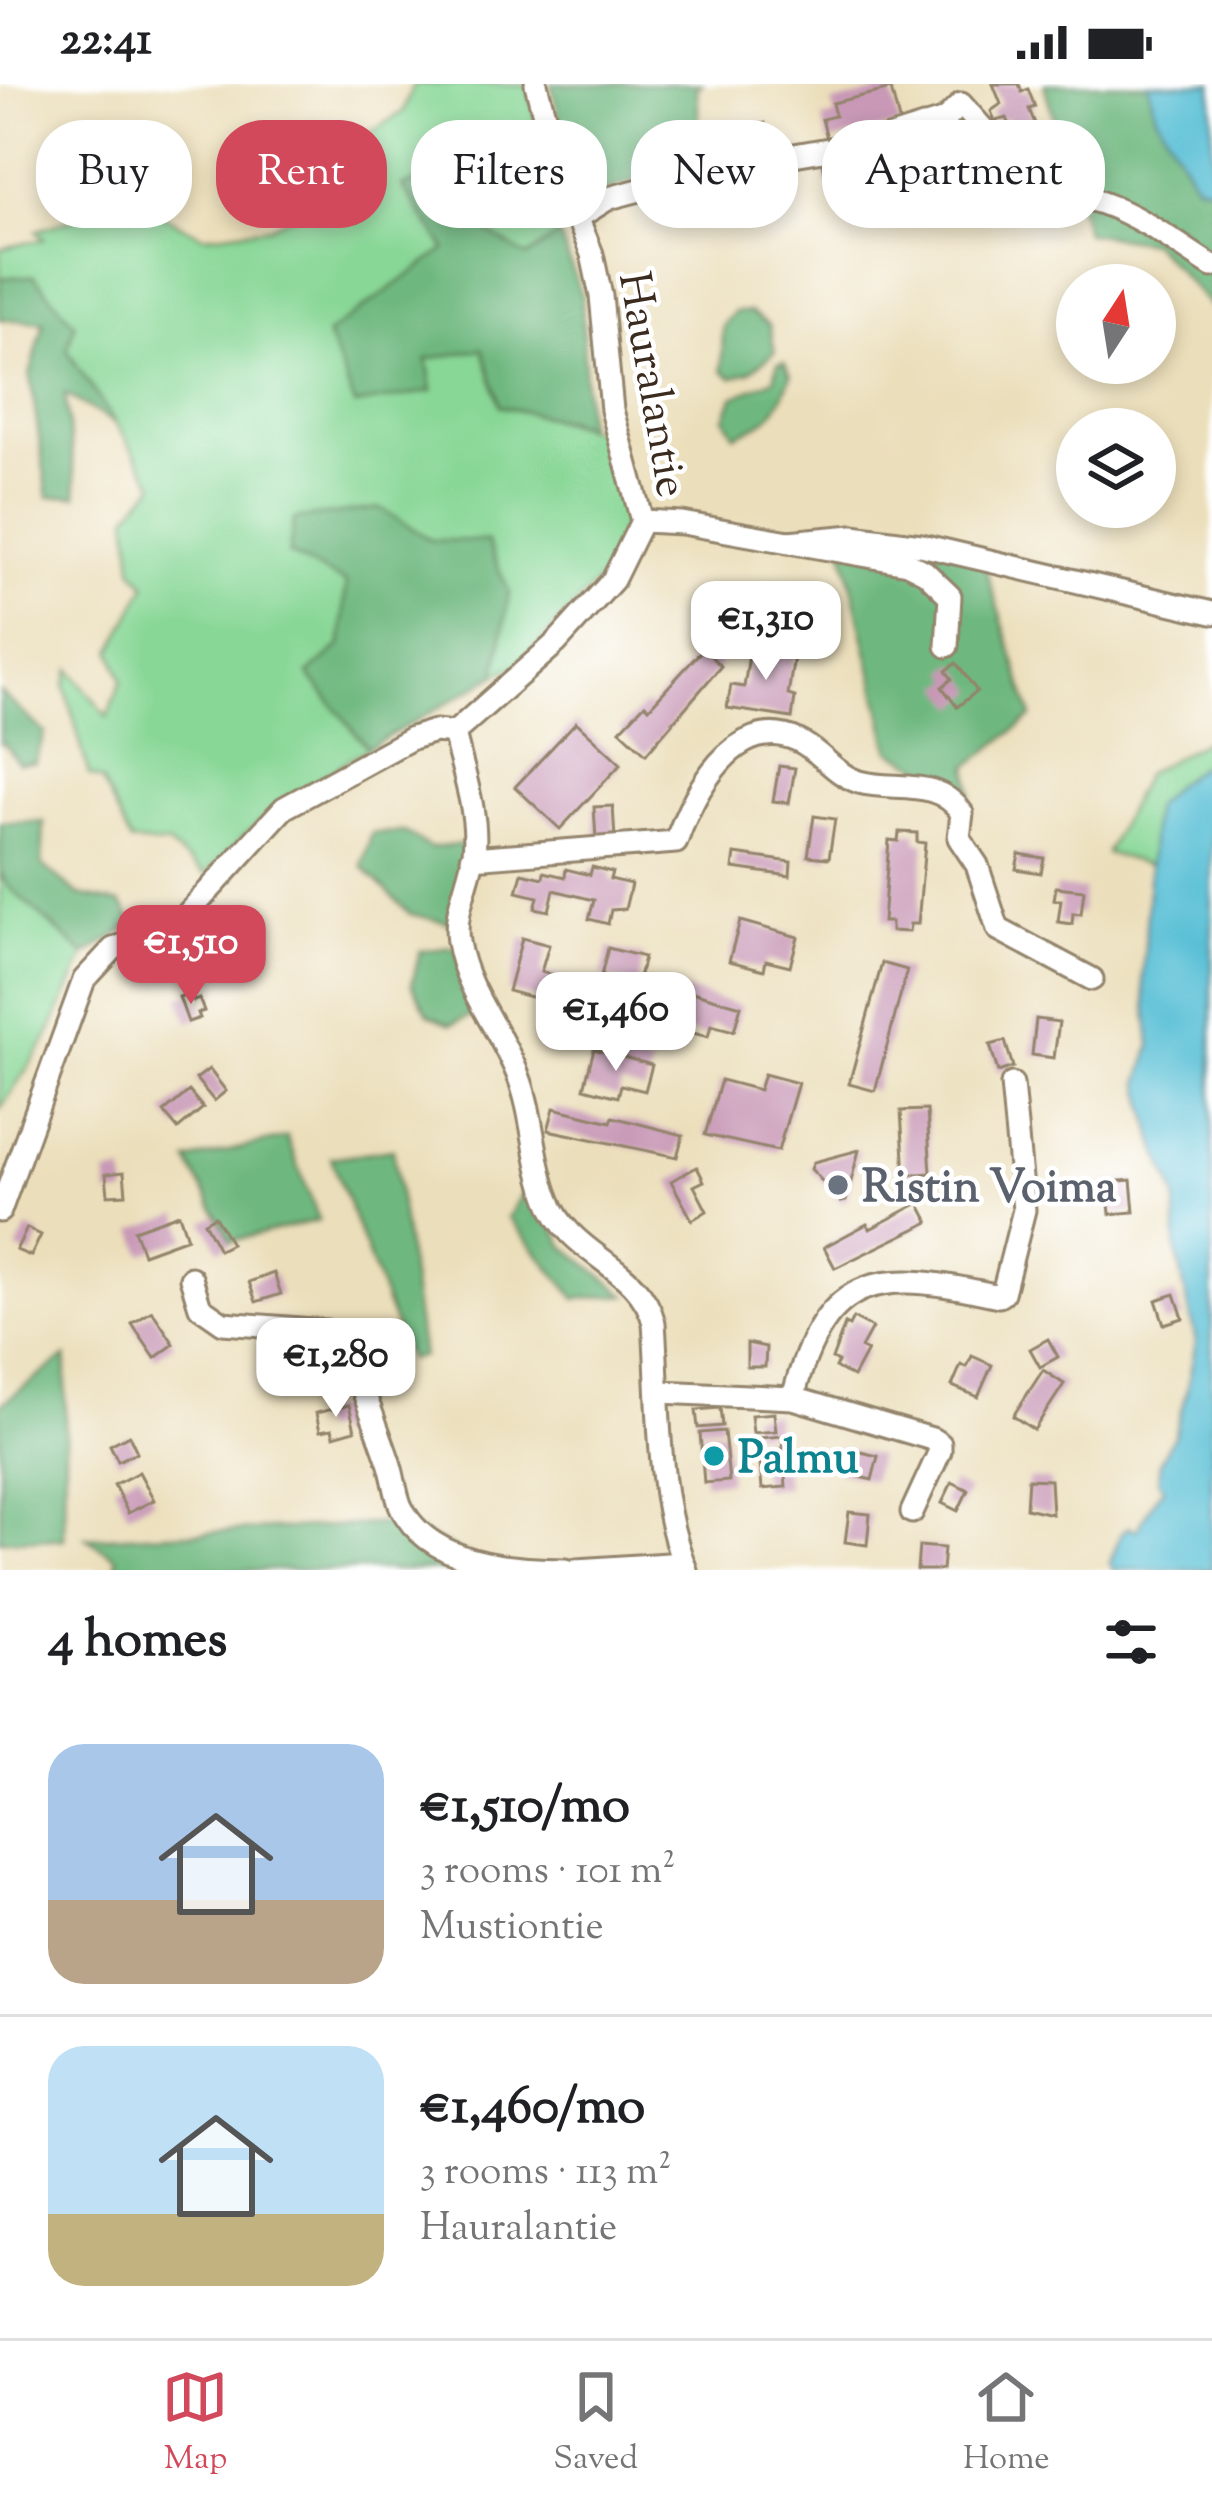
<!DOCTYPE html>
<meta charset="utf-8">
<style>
:root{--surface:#fff;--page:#f6f6f6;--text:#202124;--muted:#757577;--line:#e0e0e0;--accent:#d1495b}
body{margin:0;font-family:"Sorts Mill Goudy",serif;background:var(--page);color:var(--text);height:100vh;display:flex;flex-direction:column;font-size:45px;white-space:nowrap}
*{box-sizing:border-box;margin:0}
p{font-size:39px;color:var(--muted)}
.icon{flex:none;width:66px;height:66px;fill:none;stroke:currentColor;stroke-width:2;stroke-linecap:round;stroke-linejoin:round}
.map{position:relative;height:1486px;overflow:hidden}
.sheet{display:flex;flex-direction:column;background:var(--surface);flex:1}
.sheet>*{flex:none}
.hud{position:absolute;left:36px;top:36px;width:1140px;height:108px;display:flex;gap:24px}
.needle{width:78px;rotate:12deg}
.buttons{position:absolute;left:1056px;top:180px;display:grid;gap:24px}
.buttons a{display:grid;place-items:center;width:120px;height:120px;border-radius:50%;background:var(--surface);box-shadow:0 6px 18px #0003;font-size:60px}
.price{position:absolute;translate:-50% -102px;padding:0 27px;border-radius:24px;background:#fff;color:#222;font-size:39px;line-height:78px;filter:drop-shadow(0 3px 6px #0008)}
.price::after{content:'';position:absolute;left:50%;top:72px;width:36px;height:27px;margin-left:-18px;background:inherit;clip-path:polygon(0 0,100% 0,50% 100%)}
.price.selected{background:var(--accent);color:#fff}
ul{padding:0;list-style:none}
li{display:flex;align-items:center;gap:36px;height:300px;padding:0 48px}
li+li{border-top:3px solid var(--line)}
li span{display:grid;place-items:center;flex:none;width:336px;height:240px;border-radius:36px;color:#555}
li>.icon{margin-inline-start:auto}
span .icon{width:144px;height:144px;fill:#fffc;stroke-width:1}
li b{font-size:51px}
h2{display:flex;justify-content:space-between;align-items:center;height:144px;padding:0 48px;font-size:51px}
.chip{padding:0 42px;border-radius:48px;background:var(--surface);box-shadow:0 6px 18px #0003;font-size:42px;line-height:108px}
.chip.selected{background:var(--accent);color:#fff}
.status{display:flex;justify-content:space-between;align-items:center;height:84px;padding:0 60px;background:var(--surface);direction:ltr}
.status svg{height:33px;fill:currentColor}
.tab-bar{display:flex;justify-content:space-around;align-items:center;height:168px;border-top:3px solid var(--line);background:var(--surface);font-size:33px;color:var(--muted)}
.tab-bar a{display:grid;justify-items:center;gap:6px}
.tab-bar .selected{color:var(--accent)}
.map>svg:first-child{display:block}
</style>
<div class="status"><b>22:41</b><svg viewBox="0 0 49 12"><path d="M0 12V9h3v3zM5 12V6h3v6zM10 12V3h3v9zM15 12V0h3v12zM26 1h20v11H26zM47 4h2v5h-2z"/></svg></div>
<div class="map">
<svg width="1212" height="1486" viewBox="0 0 1212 1486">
<rect width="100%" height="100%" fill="#fff"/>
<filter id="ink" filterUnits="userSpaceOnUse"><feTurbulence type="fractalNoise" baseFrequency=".00833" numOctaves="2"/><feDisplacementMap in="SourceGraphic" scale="24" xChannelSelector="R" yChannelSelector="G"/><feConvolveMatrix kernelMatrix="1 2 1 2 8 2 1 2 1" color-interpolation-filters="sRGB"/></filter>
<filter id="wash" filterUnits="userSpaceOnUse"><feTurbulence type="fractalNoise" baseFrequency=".004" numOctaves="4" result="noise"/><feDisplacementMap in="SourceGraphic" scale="48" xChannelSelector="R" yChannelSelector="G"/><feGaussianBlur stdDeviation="2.7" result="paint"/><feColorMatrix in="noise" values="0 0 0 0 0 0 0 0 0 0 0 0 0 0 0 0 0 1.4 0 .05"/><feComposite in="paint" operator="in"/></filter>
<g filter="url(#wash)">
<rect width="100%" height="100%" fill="#ebdeba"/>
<!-- green -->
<g fill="#88d796" stroke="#62805a" stroke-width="3">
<polygon points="414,0 528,0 559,150 527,173 403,101 446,165 327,251 432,306 427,275 483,265 500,322 605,348 629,429 616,478 518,581 496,591 509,508 487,458 431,456 379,424 289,470 346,499 341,561 309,590 368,664 274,723 205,790 168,761 131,758 102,697 89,691 65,602 70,585 107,633 122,596 112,567 146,501 133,484 128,431 155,400 67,266 34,192 0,194 0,165 44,155 36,147 105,124 146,123 203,152 270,143 336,110 365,52 403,28"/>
<polygon points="1212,653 1212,675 1153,724 1150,781 1106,769 1145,690"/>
<polygon points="0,788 7,801 85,871 48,953 0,1026"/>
</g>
<!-- forest -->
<g fill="#6eb87f" stroke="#54714e" stroke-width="3">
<polygon points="551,0 702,0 697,4 701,82 635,96 580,118"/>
<polygon points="1044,0 1148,0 1156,31 1195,99 1212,104 1212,224 1151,158 1086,149"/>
<polygon points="463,87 499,126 488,148 527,173 559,150 582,212 586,341 500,322 483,265 427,275 432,307 355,321 327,250 446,165 402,102"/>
<polygon points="34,192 75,240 67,267 116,340 65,310 77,412 48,413 30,292 44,238 0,235 0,194"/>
<polygon points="735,228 750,228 769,241 775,268 751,287 732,294 722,286 723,241"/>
<path d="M 784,278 L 791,291 C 778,328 771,337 735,351 L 725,334 L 733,313 L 774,295 L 778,279 Z"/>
<polygon points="380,424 431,456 487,457 509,508 496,591 368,664 308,590 341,561 346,499 289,470 294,435"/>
<polygon points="839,446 981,470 1032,633 968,682 971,710 890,666"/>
<polygon points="0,608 45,649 35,678 18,679 4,659 0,660"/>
<polygon points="44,738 42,781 79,811 121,819 134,840 85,871 7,801 0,788 0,739"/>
<polygon points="405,748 430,764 466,760 450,839 410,830 362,782 372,749"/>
<polygon points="454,863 481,928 451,940 428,930 412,900 420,867"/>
<polygon points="287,1053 319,1136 231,1157 188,1077"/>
<polygon points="393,1065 422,1272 408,1276 331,1074"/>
<polygon points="530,1096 564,1162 626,1211 576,1215 508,1133"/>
<polygon points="66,1272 64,1455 0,1456 0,1321"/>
<polygon points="400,1439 499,1486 115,1486 117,1474 86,1454"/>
</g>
<!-- water -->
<g fill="#58bfd5" stroke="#4a747a" stroke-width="3">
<polygon points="1148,0 1212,0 1212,104 1195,99 1156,31"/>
<polygon points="1212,675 1212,1486 1113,1486 1110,1479 1121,1449 1129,1443 1137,1446 1157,1411 1164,1405 1158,1396 1160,1377 1174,1352 1187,1305 1196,1258 1176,1165 1176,1113 1154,1057 1140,997 1151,961 1143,894 1153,724 1177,699"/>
</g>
<g id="blocks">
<!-- building -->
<g fill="#c898b6">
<polygon points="993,0 1019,0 1022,8 1028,5 1035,23 1029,25 1036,42 1014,51 1007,34 995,37 991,27 1001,20"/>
<polygon points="891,5 900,41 828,58 822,35 835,32 832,19"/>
<polygon points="765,39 771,64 734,73 728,48"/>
<polygon points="860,70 864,91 827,99 823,78"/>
<polygon points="751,559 795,566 788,611 795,613 792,634 727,624 731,601 744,603"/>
<polygon points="703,565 721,582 646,670 620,646 645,620 649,624"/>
<polygon points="956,579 977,607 957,623 942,603 952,595 946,587"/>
<polygon points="576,638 621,680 560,745 515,703"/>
<polygon points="779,682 795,684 789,719 773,717"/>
<polygon points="613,722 615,755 596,756 594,723"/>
<polygon points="814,732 835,735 829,774 808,772"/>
<polygon points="899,748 917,749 917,758 925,759 918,840 910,840 909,848 891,847 891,838 883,838 889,756 898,757"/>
<polygon points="735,770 791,778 790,792 733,784"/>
<polygon points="1019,770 1044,774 1041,789 1016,785"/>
<polygon points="592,783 612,788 610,795 631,800 625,825 611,826 608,840 589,835 594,816 554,806 549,827 535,824 538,813 517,808 522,789 543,794 544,788 565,793 566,785 590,791"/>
<polygon points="1056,803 1084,806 1081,830 1073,829 1072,840 1058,838 1061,816 1054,816"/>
<polygon points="740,837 798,853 790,882 766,876 764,886 729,877"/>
<polygon points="522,854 549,861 541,888 586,900 579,926 508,907"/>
<polygon points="211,857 223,885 206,892 195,864"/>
<polygon points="608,864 644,873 637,901 601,892"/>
<polygon points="882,879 907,886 875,1007 849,1000"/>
<polygon points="685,906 741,922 734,947 711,941 708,953 674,944"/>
<polygon points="191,909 194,917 199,915 204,927 198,929 200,934 188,938 179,913"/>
<polygon points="1036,935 1059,938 1054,974 1032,971"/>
<polygon points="1005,957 1013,983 998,988 990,961"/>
<polygon points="594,965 652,981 645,1007 621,1001 618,1013 584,1004"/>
<polygon points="209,985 226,1007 214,1017 196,995"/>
<polygon points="764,990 798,999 778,1067 705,1051 721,996 759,1006"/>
<polygon points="189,1007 203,1024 178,1045 164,1028"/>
<polygon points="554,1024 611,1038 613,1033 683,1051 677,1073 548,1046"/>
<polygon points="927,1026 931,1089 905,1091 901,1027"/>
<polygon points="859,1066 846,1117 841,1118 811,1085 814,1078"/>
<polygon points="697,1083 704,1097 694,1102 707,1127 692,1136 671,1097"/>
<polygon points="124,1088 126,1110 108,1111 106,1090"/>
<polygon points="1131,1096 1134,1128 1110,1130 1107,1098"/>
<polygon points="919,1119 929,1138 835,1184 824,1163 867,1140 870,1145"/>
<polygon points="179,1130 187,1154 143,1170 134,1146"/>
<polygon points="215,1132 231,1160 219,1166 204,1138"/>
<polygon points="27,1144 41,1151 31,1172 16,1166"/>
<polygon points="274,1189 281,1210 256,1218 249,1198"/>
<polygon points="1175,1210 1183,1234 1164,1240 1156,1216"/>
<polygon points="152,1227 174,1260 155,1274 132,1240"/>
<polygon points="853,1234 872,1244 861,1264 867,1267 853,1293 835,1283 838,1278 832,1275 845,1240 849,1242"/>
<polygon points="1048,1255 1058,1273 1040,1283 1030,1265"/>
<polygon points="747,1259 766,1263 765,1283 747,1283"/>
<polygon points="972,1272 992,1281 978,1313 952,1302 961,1281 967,1283"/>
<polygon points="1043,1286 1064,1300 1034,1346 1013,1332"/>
<polygon points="349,1321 355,1346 334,1352 332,1345 320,1347 316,1329"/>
<polygon points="720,1324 722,1342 698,1344 696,1326"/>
<polygon points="774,1329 776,1347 753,1349 751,1331"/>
<polygon points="724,1347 729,1397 704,1399 700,1349"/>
<polygon points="129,1351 137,1368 118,1377 110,1361"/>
<polygon points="782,1352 786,1403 762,1405 758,1354"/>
<polygon points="844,1364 878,1372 872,1396 838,1388"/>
<polygon points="139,1388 154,1416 128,1429 114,1401"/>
<polygon points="1028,1395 1050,1396 1052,1430 1026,1424"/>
<polygon points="952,1398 968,1406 958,1427 942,1419"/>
<polygon points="849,1428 870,1430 867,1461 845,1458"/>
<polygon points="919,1462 944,1464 942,1486 917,1486"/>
</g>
</g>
</g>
<g filter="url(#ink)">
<use href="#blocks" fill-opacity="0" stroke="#93846c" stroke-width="3"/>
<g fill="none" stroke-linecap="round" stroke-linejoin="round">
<defs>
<g id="minor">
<path d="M 577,134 L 609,114 L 735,81 L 882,56 L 945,36 L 961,20 L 994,57 L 1017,102 C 1045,114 1073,109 1102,119 C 1142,133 1177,160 1212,182"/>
<polyline points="642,437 682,439 907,479 925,488 950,512 947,562"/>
<polyline points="788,458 853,452 921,461 1212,529"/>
<path d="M 454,649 C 462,685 479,731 474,768 C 470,798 453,827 458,858 C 466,907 500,945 518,991 C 534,1031 533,1076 549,1116 C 569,1172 640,1181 654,1239 C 660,1320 655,1409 686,1486"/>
<polyline points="454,649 556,559 613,496 642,437 612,326 601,212 592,170 559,88 536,0"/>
<path d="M 472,774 L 676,758 C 692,712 734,628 797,656 C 820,666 835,691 859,698 C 895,708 936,692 962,729 L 959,754 L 977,781 L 998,845 L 1092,895"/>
<polyline points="0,1127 84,896 113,865 179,839 284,724 412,654 435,647 454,649"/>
<path d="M 191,1194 L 200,1223 L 223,1239 L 326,1247 L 338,1252 L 348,1264 C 361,1302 376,1340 389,1378 C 394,1392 395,1409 401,1423 C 429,1480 510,1486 566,1486"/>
<polyline points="659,1308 793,1314 932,1355 940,1360 940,1367 912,1428"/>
<path d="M 793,1314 C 826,1184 883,1186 999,1212 L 1003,1209 L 1024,1126 L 1012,1000"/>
<polyline points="577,1486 683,1479"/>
</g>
</defs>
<!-- minor casing -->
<use href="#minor" stroke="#93846c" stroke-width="27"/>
<!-- minor -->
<use href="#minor" stroke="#fff" stroke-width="21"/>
</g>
</g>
<!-- markers -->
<circle fill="#6b7280" stroke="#fff" stroke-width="4.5" cx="838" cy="1101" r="12"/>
<circle fill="#0f9aa8" stroke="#fff" stroke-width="4.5" cx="714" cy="1372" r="12"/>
<g text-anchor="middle" stroke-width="9" stroke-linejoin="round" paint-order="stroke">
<!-- street labels -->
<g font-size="45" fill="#3b2a1e" stroke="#fff">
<text transform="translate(655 300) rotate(80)" y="16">Hauralantie</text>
</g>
<!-- worship labels -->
<g font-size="45" font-weight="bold" fill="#5b616d" stroke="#fff" text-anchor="start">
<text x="862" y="1117">Ristin Voima</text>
</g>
<!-- culture labels -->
<g font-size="45" font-weight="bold" fill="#0d838f" stroke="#fff" text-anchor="start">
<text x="738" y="1388">Palmu</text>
</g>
</g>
</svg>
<div class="buttons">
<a><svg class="needle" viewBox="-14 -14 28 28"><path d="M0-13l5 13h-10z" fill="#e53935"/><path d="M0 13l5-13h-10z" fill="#757577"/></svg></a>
<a><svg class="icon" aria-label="layers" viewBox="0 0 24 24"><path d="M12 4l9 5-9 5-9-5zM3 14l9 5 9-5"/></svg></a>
</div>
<b class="price" style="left:766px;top:599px">€1,310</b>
<b class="price selected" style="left:191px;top:923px">€1,510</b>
<b class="price" style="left:616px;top:990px">€1,460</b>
<b class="price" style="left:336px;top:1336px">€1,280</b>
<div class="hud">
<a class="chip">Buy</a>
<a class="chip selected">Rent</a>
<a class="chip">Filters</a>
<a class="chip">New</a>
<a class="chip">Apartment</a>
</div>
</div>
<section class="sheet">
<h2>4 homes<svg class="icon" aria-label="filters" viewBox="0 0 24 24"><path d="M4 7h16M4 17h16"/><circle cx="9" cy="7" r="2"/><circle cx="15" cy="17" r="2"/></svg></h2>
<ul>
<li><span style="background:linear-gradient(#a9c7e8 65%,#b9a48a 0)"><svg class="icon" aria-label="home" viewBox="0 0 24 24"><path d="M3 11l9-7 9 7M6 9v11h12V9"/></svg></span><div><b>€1,510/mo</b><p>3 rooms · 101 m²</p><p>Mustiontie</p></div></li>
<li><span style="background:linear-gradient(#bfe0f5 70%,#c2b280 0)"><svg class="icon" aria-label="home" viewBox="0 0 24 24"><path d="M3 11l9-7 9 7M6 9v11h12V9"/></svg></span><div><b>€1,460/mo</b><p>3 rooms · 113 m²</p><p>Hauralantie</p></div></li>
</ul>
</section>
<nav class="tab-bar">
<a class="selected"><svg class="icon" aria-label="map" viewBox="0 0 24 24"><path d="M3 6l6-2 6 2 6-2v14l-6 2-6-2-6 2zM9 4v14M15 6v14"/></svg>Map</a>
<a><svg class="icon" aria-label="saved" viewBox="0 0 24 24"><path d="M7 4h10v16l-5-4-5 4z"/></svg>Saved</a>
<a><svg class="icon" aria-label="home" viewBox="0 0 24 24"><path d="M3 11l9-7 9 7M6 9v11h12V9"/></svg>Home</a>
</nav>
